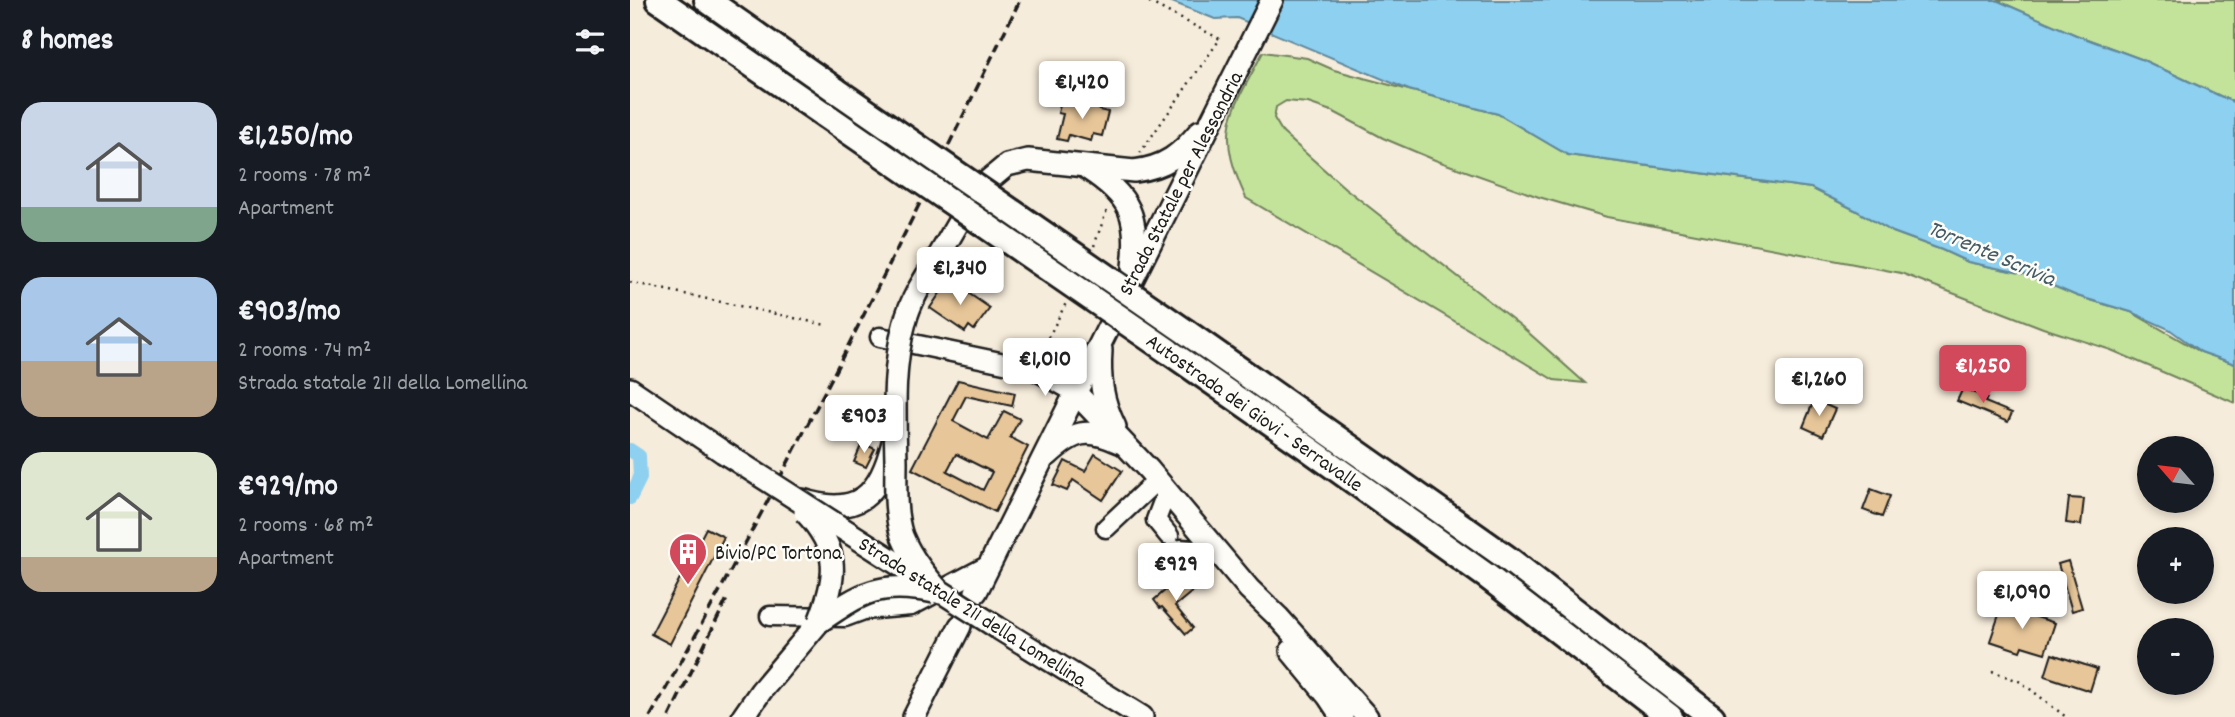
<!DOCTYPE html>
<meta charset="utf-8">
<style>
:root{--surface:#171b24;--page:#242831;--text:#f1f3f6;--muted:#9ea1a6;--accent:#d1495b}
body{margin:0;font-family:Dekko,sans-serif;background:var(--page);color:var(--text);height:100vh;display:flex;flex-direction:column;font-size:26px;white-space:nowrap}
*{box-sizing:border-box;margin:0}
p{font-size:23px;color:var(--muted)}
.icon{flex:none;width:38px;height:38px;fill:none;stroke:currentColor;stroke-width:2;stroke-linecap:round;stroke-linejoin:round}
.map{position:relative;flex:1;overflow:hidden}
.side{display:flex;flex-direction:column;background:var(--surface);width:630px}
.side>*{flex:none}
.needle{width:46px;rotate:298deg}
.controls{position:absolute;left:1507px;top:436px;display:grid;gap:14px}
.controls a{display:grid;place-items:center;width:77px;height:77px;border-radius:50%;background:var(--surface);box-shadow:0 4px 10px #0003;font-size:35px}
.price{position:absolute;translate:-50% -60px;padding:0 16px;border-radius:7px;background:#fff;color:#222;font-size:23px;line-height:46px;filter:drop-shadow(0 2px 4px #0008)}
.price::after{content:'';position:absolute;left:50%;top:42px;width:21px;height:16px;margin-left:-10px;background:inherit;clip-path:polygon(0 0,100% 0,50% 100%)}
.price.selected{background:var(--accent);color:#fff}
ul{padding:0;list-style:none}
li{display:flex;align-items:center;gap:21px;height:175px;padding:0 21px}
li span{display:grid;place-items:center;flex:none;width:196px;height:140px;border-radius:21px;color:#555}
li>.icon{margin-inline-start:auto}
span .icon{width:84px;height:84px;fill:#fffc;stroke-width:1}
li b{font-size:30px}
h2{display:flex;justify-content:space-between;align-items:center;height:84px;padding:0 21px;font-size:30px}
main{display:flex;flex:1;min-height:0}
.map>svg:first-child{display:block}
</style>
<main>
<section class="side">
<h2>8 homes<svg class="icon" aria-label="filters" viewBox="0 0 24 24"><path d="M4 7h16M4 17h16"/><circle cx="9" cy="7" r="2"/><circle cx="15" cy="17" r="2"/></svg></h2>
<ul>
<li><span style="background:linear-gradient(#c9d6e8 75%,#7fa58c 0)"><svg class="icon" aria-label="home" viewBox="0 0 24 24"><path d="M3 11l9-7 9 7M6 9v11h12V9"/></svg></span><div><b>€1,250/mo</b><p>2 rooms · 78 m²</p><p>Apartment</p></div></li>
<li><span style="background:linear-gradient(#a9c7e8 60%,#b9a48a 0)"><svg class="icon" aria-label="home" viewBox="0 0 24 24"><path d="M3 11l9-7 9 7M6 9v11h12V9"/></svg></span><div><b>€903/mo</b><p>2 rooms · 74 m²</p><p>Strada statale 211 della Lomellina</p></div></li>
<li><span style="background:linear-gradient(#dfe7d0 75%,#b9a48a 0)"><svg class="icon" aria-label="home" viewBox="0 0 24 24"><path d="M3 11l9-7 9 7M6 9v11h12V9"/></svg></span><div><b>€929/mo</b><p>2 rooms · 68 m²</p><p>Apartment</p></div></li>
</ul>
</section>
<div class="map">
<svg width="1605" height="717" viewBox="0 0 1605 717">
<rect width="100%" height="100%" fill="#f6ecdb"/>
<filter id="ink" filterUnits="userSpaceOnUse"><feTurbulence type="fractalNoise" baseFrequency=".0143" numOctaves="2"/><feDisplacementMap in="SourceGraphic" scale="14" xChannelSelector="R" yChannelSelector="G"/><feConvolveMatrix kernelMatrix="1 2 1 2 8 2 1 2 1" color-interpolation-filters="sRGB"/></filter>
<g filter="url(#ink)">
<!-- green -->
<g fill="#c3e39b" stroke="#70805c" stroke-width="2">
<polygon points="1366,0 1605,0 1605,103 1511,59 1446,35"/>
<path d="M 633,52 L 677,58 L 704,70 L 868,114 L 938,155 L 1181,188 L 1225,210 L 1263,232 L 1312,250 L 1338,262 L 1395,274 L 1447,296 L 1501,312 L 1571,352 L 1605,364 L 1605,403 L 1481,350 L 1413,328 L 1271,273 L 977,217 L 909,197 L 805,160 L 753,138 L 704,112 L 678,103 L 656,101 L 646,107 L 644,118 L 653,133 L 715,188 L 891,326 L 955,383 L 924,380 L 616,198 C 584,129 601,114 633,52 Z"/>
</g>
<!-- water -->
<polygon fill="#8ed0f0" stroke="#60889b" stroke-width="2" points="537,0 1366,0 1446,35 1511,59 1605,103 1605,364 1571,352 1539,329 1501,312 1447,296 1395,274 1338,262 1312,250 1263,232 1225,210 1181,188 938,155 868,114 779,90 607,18 585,19"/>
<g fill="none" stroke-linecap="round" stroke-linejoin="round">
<!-- canal -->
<polyline stroke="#8ed0f0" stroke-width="14" points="0,450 9,456 10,478 0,498"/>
</g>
<!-- building -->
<g fill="#e7c699" stroke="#1c1c1c" stroke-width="2" fill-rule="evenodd">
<polygon points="459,98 471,102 469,110 478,112 472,136 463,134 461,141 439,135 437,141 427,139 433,114 428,113 431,101 457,108"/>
<polygon points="319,280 360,308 344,330 339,326 335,332 300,308"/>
<path d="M 328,380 L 385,393 L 382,406 L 336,396 L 323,421 L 358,440 L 374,411 L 390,419 L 380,437 L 398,447 L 365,512 L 282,469 ZM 326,454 L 362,472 L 353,490 L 317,471 Z"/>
<polygon points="1333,388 1357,398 1355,402 1382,413 1378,422 1327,401"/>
<polygon points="1184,400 1205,409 1193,436 1173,427"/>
<polygon points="232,443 245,449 236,467 224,462"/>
<polygon points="465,454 492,471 473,500 443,480 437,491 423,485 435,461 455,471"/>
<polygon points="1241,489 1260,496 1252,517 1233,510"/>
<polygon points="1439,498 1454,499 1451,525 1436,523"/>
<polygon points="76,528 94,537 40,644 21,634"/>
<polygon points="1438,561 1452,608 1442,611 1428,564"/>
<polygon points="551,577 563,591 545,606 563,628 556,634 532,607 530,608 524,600"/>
<polygon points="1372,606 1425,623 1415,653 1392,646 1390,651 1360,641"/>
<polygon points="1422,654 1467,669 1460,691 1415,676"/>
</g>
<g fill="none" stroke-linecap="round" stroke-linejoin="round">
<defs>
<g id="minor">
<polyline points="250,337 403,369 446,393"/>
<polyline points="537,491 526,520 539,536"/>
<polyline points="476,528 527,480"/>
<polyline points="551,549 588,552"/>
<polyline points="140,616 215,617 234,610 281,606 359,565"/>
</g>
<g id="major">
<path d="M 458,169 C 501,197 509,216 503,267"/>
<path d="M 309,256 L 339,204 L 359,180 L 377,165 L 398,160 L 504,171 C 536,167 550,155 570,131"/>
<path d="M 471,350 C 469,378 472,401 485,427"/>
<polyline points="0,389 93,452"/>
<polyline points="446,393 519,470 619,589 648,617 737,717"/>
<path d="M 418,455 C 444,431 457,427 489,442"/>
<path d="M 172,500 C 228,518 250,495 263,442"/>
<polyline points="346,592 642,0"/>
<polyline points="368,628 512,717"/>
<polyline points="661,651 698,696 712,717"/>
<polyline points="113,717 131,691 189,622"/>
<polyline points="284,717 330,626"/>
</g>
<g id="highway">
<polyline points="29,0 195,115"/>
<polyline points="77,0 207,91"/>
<polyline points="556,332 877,558 1082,717"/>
<polyline points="538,351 676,447 858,577 1040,717"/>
</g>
</defs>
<!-- minor casing -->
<use href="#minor" stroke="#1c1c1c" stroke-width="23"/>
<!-- major casing -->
<use href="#major" stroke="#1c1c1c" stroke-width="26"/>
<!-- highway casing -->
<use href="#highway" stroke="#1c1c1c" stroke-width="30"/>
<!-- path -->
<g stroke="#1c1c1c" stroke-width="2.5" stroke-dasharray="2 5" stroke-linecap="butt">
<polyline points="510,153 590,39 515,0"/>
<polyline points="464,246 478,207"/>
<polyline points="0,282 196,325"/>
<polyline points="409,356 436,303"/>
<polyline points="1362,671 1391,682 1436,717"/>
</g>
<!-- minor -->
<use href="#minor" stroke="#fdfcf7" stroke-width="18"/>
<!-- major -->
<use href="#major" stroke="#fdfcf7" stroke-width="21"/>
<!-- highway -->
<use href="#highway" stroke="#fdfcf7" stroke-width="24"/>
<!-- rail -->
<g stroke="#1c1c1c" stroke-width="3.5" stroke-dasharray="10 5" stroke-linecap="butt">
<path d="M 20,717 C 152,483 272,241 390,0"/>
<polyline points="39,717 98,597"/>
</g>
<defs>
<g id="major-bridge">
<path d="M 309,256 C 296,277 281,298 275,322 C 262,367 265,416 266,461 C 266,486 264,512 272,536 C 281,558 296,576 311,593"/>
<polyline points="93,452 368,628"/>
<path d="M 175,512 C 211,550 207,577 189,622"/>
<path d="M 189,622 C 233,592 249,581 304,592"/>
</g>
<g id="highway-bridge">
<polyline points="207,91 556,332"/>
<polyline points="195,115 538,351"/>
</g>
</defs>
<!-- major-bridge casing -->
<use href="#major-bridge" stroke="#1c1c1c" stroke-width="26" stroke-linecap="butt"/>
<!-- highway-bridge casing -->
<use href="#highway-bridge" stroke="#1c1c1c" stroke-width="30" stroke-linecap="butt"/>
<!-- major-bridge -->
<use href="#major-bridge" stroke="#fdfcf7" stroke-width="21"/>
<!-- highway-bridge -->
<use href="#highway-bridge" stroke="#fdfcf7" stroke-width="24"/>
</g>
</g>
<!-- icons -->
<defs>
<symbol id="building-pin" viewBox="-11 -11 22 30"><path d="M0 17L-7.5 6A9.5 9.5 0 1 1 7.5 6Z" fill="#d1495b" stroke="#fdfcf7"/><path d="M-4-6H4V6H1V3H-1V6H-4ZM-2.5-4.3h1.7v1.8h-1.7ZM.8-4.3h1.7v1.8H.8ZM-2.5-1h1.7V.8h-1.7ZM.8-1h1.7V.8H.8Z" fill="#fff"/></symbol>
</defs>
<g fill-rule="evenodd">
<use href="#building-pin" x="36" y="530" width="44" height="60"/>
</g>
<g text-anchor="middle" stroke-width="5" stroke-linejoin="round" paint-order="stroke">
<!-- street labels -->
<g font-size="21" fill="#1c1c1c" stroke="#fdfcf7">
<text transform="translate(550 183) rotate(-63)" y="7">Strada Statale per Alessandria</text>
<text transform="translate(625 412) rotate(35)" y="7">Autostrada dei Giovi - Serravalle</text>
<text transform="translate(343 611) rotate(32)" y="7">Strada statale 211 della Lomellina</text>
</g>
<!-- poi labels -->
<g font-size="21" fill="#1c1c1c" stroke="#fdfcf7" text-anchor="start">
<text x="85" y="559">Bivio/PC Tortona</text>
</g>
<!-- water labels -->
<g font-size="23" font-style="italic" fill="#445b66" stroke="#fdfcf7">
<text transform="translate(1362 252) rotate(23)" y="8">Torrente Scrivia</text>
</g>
</g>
</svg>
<div class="controls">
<a><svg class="needle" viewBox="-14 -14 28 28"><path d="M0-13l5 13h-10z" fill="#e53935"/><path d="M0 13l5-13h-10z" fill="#9ea1a6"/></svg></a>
<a>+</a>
<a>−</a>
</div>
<b class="price" style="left:452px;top:121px">€1,420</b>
<b class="price" style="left:330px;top:307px">€1,340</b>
<b class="price" style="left:415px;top:398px">€1,010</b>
<b class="price selected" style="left:1353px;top:405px">€1,250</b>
<b class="price" style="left:1189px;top:418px">€1,260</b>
<b class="price" style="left:234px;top:455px">€903</b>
<b class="price" style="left:546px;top:603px">€929</b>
<b class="price" style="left:1392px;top:631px">€1,090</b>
</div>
</main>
